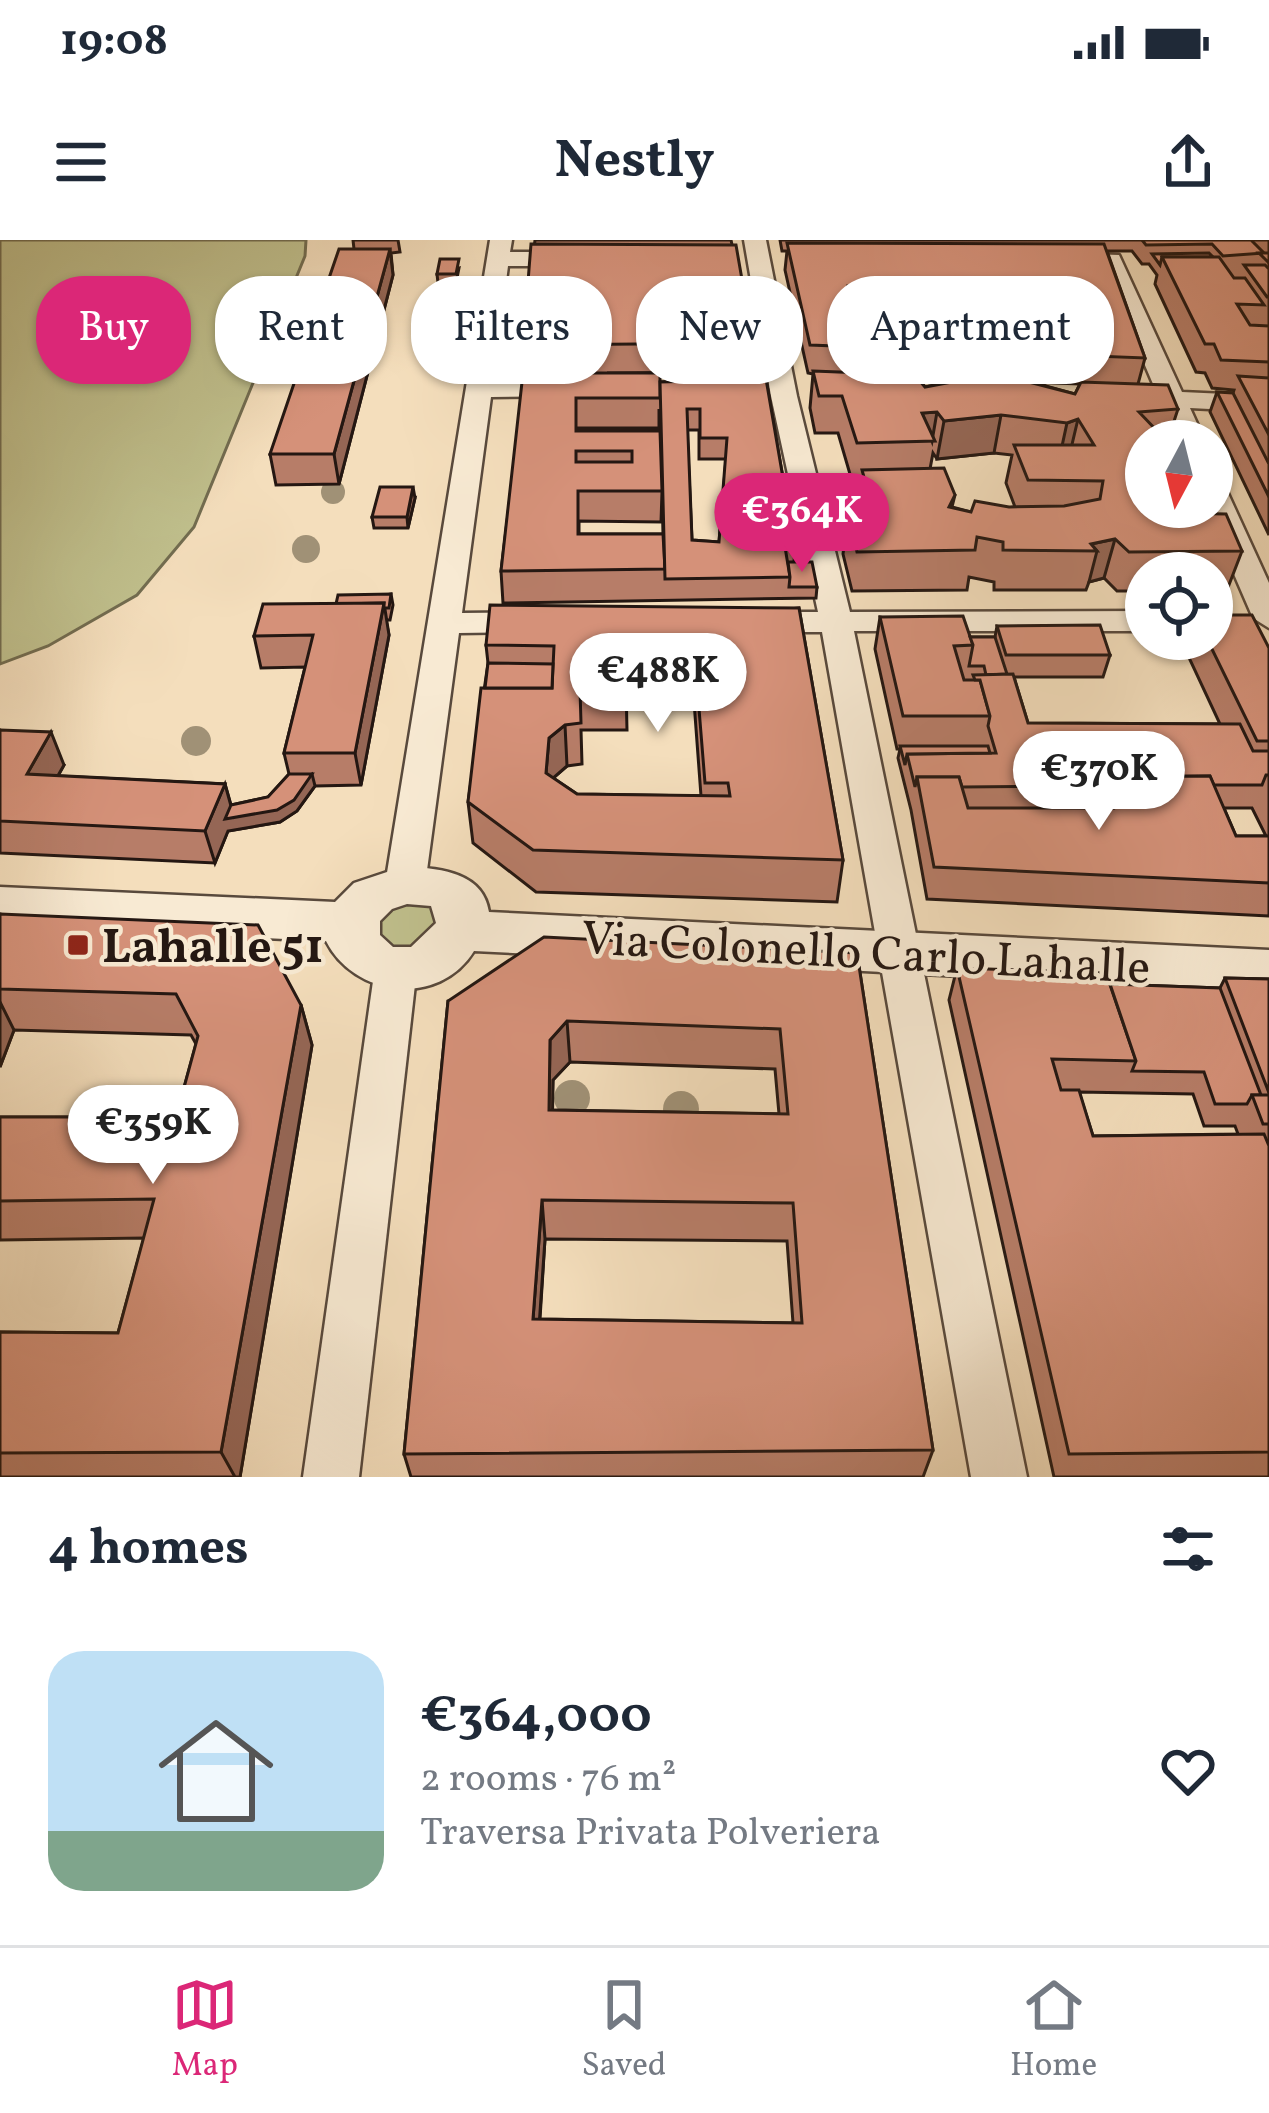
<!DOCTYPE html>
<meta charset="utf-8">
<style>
:root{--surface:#fff;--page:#f2f2f3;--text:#1f2937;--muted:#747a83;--line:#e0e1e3;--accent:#db2777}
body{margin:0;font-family:Vollkorn,serif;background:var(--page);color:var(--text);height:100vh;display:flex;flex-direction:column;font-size:45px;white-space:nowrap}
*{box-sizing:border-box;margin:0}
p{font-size:39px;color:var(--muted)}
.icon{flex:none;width:66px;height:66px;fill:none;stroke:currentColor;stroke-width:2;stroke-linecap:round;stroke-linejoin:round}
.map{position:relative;height:1237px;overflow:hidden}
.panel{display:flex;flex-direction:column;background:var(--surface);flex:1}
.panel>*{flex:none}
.guide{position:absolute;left:36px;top:36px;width:1197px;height:108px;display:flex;gap:24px}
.needle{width:78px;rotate:187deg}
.buttons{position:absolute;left:1125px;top:180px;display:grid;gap:24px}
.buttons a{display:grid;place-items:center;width:108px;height:108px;border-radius:50%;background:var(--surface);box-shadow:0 3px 9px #0004;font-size:60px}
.price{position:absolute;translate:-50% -102px;padding:0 27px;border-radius:42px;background:#fff;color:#222;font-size:39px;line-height:78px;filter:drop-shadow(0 3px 6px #0008)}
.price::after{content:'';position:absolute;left:50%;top:72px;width:36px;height:27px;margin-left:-18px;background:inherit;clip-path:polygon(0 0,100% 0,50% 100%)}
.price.selected{background:var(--accent);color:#fff}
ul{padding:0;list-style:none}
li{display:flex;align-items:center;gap:36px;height:300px;padding:0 48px}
li span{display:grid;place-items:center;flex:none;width:336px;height:240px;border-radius:36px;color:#555}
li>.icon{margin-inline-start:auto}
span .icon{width:144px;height:144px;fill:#fffc;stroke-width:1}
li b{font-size:51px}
h2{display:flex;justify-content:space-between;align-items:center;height:144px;padding:0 48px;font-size:51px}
.chip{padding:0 42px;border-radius:48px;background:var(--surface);box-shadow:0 3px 9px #0004;font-size:42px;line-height:108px}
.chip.selected{background:var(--accent);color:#fff}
.status{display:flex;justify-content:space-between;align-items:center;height:84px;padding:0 60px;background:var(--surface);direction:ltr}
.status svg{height:33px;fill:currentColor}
header{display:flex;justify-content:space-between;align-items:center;height:156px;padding:0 48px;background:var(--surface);font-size:54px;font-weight:700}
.dock{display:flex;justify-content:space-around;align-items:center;height:168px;border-top:3px solid var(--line);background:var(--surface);font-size:33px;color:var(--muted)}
.dock a{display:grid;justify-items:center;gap:6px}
.dock .selected{color:var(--accent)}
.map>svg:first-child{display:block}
</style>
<div class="status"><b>19:08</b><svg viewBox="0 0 49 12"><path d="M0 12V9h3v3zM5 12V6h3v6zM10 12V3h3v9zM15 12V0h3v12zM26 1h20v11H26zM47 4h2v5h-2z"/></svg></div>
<header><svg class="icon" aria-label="menu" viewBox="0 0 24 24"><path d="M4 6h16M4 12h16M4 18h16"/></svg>Nestly<svg class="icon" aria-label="share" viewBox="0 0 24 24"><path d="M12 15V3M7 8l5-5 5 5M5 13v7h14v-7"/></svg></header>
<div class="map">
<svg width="1269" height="1237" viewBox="0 0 1269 1237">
<rect width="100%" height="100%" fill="#f4debc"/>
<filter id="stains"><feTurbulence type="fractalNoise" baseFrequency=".00167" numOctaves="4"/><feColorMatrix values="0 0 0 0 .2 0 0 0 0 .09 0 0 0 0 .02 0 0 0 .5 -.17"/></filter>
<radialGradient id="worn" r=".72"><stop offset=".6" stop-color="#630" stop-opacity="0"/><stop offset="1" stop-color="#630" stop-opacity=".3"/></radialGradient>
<!-- green -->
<g fill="#c0c08d" stroke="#726c50" stroke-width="3">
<polygon points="0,0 306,0 305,16 194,287 137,355 48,406 0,424"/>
<polygon points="401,660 433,665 442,677 429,704 399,711 380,703 375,679"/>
</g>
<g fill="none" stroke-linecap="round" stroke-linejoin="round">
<defs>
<g id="minor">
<polygon points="490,0 512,0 510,12 583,12 594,19 583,26 508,26 493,141 574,140 587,148 574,156 491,157 462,373 540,372 556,382 540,392 459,393 425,645 419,655 405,659 391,655 385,645"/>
<polygon points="744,0 766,0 797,156 850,372 1146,371 1146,391 854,391 1027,1237 971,1237 822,392 749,392 733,382 749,372 818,372 771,156"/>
<polygon points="1056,13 1119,15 1182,152 1269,156 1269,172 1190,168 1205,201 1177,201 1163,167 1140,164 1136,158 1140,152 1156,151 1103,27 1048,25 1048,15"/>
<polygon points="1212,240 1226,249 1269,343 1269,388 1253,378 1205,267 1212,267"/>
<polygon points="396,711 411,716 417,727 359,1237 303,1237 375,727 381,716"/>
</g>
<path id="tertiary" d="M 405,626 C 438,629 483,631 489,672 L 1269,710 L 1269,752 L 474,711 C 439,768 354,757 326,701 L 0,685 L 0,647 L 335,662 L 354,643 ZM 407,664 L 431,666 L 436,683 L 411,707 L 393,707 L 380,695 L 380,681 L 392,669 Z"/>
</defs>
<!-- minor casing -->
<use href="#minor" stroke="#58493c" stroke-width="5"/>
<!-- tertiary casing -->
<use href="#tertiary" stroke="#58493c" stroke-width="5"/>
<!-- minor -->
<use href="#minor" fill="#f8ead3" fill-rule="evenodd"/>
<!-- tertiary -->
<use href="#tertiary" fill="#f8ead3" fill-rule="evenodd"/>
</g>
<!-- trees -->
<g fill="#a09176">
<circle cx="333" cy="252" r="12"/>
<circle cx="830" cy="266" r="12"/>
<circle cx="306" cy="309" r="14"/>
<circle cx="196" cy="501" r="15"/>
<circle cx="572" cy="858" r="18"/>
<circle cx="681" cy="869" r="18"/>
</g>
<!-- wall -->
<g fill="#b77d68" stroke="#241712" stroke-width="3" fill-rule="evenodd">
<polygon points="353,0 398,0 400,12 391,13 393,35 339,244 276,245 270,214 327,120 332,104 321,104 316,76 354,9"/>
<path d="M 535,0 L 731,0 L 753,103 L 751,132 L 607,133 L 660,142 L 766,139 L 795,308 L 794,322 L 817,347 L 816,358 L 503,363 L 501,331 L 525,133 L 523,105 ZM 659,169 L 661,236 L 660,191 L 577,191 L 577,188 L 659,188 ZM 687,190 L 699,190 L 699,219 L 726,219 L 719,302 L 692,300 ZM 662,252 L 663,294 L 579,294 L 579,281 L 661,282 Z"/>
<path d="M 780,0 L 1269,0 L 1269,295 L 1210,172 L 1217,152 L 1233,153 L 1234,150 L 1212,148 L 1205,133 L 1196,132 L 1155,44 L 1157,35 L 1149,24 L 1142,24 L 1132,11 L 1107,11 L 1145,118 L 1138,144 L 1178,169 L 1146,267 L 1212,267 L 1212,242 L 1218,256 L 1212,274 L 1242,311 L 1227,350 L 1212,350 L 1212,333 L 1146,333 L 1146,351 L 1117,351 L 1104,338 L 1089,342 L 1086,350 L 994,350 L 994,342 L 969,337 L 967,350 L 852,351 L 843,314 L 848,274 L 858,274 L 857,268 L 860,241 L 852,241 L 838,193 L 815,193 L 810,168 L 813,134 L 808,133 L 785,30 L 787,11 L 782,11 ZM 917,138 L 941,139 L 964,139 L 925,147 ZM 1031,142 L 1080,144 L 1075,154 ZM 933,213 L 937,219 L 994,213 L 1012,215 L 1006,243 L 1015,267 L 971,272 L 952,267 L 955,255 L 930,229 Z"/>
<polygon points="459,28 456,43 438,43 437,34"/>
<polygon points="415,258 408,288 374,288 372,277"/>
<polygon points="391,354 393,365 390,380 386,380 389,395 361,545 315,546 297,571 280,582 228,591 215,623 0,613 0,490 64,525 58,536 225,544 231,565 268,557 289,534 284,513 305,427 261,428 254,396 336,364"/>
<path d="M 799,368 L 843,620 L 837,662 L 536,652 L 473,603 L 468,562 L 488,423 L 486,405 ZM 626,447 L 693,448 L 701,556 L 577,554 L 553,538 L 567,526 L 582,524 L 581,490 L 627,490 Z"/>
<path d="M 880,377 L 970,397 L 995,397 L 997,386 L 1110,415 L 1103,437 L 1014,437 L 1028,483 L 1220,484 L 1184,407 L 1187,399 L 1212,399 L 1269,408 L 1269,676 L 927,659 L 911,570 L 898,518 L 900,509 L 897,509 L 875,409 ZM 1224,568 L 1252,568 L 1266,596 L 1236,596 Z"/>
<polygon points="0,674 301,765 312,805 240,1237 0,1237 0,1092 118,1093 144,998 0,1000 0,877 176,877 196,804 191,795 14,790 0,827"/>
<path d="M 857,713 L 933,1210 L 923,1237 L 411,1237 L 404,1214 L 448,761 ZM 570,822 L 775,829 L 779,874 L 552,870 L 553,840 ZM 545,999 L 787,1001 L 793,1083 L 540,1079 Z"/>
<path d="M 957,728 L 1110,744 L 1220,748 L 1225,738 L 1269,739 L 1269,1237 L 1054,1237 L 949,760 ZM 1079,852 L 1193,854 L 1204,886 L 1235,886 L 1238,894 L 1093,896 Z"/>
</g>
<!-- shaded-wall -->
<g fill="#956655" stroke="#241712" stroke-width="3">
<polygon points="390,9 393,35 339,244 334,214"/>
<polygon points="937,172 932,201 922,173"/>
<polygon points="1001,175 994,213 937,219 944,181"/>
<polygon points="1078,179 1069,217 1059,220 1067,183"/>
<polygon points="413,247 415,258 408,288 407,277"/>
<polygon points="1115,299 1104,338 1089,342 1097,311 1091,304"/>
<polygon points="384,363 389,395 361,545 355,513"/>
<polygon points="565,485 567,526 551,540 546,533 549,498"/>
<polygon points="51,492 64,525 40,567 27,534"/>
<polygon points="312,534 315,546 297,571 280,582 228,591 215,623 205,591 225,544 234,577"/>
<polygon points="0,762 14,790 0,827"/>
<polygon points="301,765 312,805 240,1237 235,1237 221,1212"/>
<polygon points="567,781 570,822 553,840 552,910 549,870 550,800"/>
<polygon points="542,960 545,999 537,1116 533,1079"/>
</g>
<!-- building -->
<g fill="#d59179" stroke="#241712" stroke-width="3" fill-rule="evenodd">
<polygon points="1142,0 1251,0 1264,13 1223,16 1212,4 1146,5"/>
<path d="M 787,3 L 1104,4 L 1145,118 L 810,105 ZM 958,45 L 968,95 L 876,91 L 866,60 L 851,60 L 848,46 Z"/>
<polygon points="531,4 736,5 753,103 523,105"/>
<polygon points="339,9 390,9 334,214 270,214 302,120 327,120 341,76 316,76"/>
<polygon points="1209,13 1213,17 1162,17 1160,25 1152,14"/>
<polygon points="1259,13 1269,13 1269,23"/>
<polygon points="1162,17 1219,17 1234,38 1245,38 1264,65 1237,64 1250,85 1269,86 1269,122 1221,120 1214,104 1205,104"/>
<polygon points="440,19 459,19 456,34 437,34"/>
<polygon points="1244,25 1265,25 1269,29 1269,57 1267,57"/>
<polygon points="850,54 957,54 965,95 928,93 925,77 872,77 866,60 851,60"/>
<polygon points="813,131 915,135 925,147 973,138 1021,140 1075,154 1081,142 1168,145 1178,169 1139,172 1160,194 1190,193 1193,201 1146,201 1146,267 1174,267 1170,273 1226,274 1242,311 1129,312 1115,299 1091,304 1097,311 1003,310 1003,302 977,297 975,310 857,312 848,274 874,274 862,230 944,228 955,255 949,267 971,272 975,261 1009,267 1064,266 1100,259 1103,241 1028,240 1014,205 1094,205 1078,179 1067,183 1001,175 944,181 937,172 922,173 935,201 857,203 842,156 819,156"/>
<path d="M 523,133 L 660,133 L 660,158 L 576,158 L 576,191 L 660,191 L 662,251 L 578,251 L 578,294 L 663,294 L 665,329 L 501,331 ZM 576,211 L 632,211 L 632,222 L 576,222 Z"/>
<polygon points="1238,136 1269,138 1269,195"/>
<path d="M 766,139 L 795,308 L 785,307 L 790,337 L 665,339 L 660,142 ZM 687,169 L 700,169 L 700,198 L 727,198 L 719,302 L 692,300 Z"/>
<polygon points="1217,152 1233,153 1269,224 1269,257"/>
<polygon points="380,247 413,247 407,277 372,277"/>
<polygon points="788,322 812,322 817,347 789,347 790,337"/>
<polygon points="391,354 389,368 384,368 384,363 336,364 338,355"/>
<polygon points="384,363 355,513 284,513 313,395 254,396 263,364"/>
<path d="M 490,365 L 799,368 L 843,620 L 533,610 L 468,562 L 481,448 L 552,448 L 554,406 L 486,405 ZM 625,406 L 694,407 L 705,543 L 728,543 L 730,556 L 577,554 L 546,533 L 549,498 L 565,485 L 581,483 L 580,449 L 626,449 Z"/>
<polygon points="1212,375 1252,375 1269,408 1269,501 1257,501 1207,399 1212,399"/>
<polygon points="963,376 973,405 954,406 964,440 980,440 990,476 903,476 880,377"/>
<polygon points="1100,385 1110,415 1006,415 997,386"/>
<polygon points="970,397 995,397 1007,434 986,435 984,426 969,426 973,405"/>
<polygon points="488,423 553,424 552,448 485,448"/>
<polygon points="1013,434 1028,483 1240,484 1253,511 1269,511 1269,535 1266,535 1262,545 1214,545 1210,536 1100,537 1097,546 962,547 959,537 917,537 915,547 907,514 996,513 988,486 990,476 980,440 975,440 973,435"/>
<polygon points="0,490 51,492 27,534 225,544 205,591 0,581"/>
<polygon points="900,506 988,506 990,513 907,514 905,525"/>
<polygon points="289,534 312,534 294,560 277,570 225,579 231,565 268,557"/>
<polygon points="1210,536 1236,596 1269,596 1269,643 934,627 917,537 959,537 968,568 1113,568 1100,537"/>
<polygon points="0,674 258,685 301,765 221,1212 0,1213 0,1092 118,1093 154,959 0,961 0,877 176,877 198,796 176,754 0,749"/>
<path d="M 544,697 L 857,713 L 933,1210 L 404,1214 L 448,761 ZM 567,781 L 780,789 L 788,874 L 549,870 L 550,800 ZM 542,960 L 793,963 L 802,1083 L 533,1079 Z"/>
<polygon points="957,728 1106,733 1136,821 1052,819 1061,850 1079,850 1093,896 1264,894 1269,906 1269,1212 1069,1214"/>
<polygon points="1225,738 1269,739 1269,853"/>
<polygon points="1110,744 1220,748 1261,855 1252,855 1247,864 1215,864 1204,832 1132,831 1136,821"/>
<polygon points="1252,855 1269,855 1269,884 1263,884"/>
</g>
<!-- markers -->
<rect fill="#8f2418" stroke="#f8ead3" stroke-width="4.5" x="66" y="693" width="24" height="24" rx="6"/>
<g text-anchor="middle" stroke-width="9" stroke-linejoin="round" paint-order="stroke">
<!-- poi labels -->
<g font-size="48" font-weight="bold" fill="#241712" stroke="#f8ead3" text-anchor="start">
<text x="102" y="722">Lahalle 51</text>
</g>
<!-- street labels -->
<g font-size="48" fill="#241712" stroke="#f8ead3">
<text transform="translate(866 711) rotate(3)" y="17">Via Colonello Carlo Lahalle</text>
</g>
</g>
<rect width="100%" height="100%" filter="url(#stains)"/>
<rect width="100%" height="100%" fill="url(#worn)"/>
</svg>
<div class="buttons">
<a><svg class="needle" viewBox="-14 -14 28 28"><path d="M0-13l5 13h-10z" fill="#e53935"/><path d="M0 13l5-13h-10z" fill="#747a83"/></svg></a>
<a><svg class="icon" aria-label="locate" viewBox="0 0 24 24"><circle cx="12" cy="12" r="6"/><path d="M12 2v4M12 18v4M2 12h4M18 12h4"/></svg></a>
</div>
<b class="price selected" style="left:802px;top:335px">€364K</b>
<b class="price" style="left:658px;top:495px">€488K</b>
<b class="price" style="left:1099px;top:593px">€370K</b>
<b class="price" style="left:153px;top:947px">€359K</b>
<div class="guide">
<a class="chip selected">Buy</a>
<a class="chip">Rent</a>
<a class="chip">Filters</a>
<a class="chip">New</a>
<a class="chip">Apartment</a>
</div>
</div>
<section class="panel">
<h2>4 homes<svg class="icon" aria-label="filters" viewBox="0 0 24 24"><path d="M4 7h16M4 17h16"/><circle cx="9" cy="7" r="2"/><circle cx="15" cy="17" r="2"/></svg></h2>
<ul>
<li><span style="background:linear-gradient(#bfe0f5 75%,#7fa58c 0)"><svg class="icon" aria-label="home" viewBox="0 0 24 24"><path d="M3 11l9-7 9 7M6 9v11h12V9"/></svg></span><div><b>€364,000</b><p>2 rooms · 76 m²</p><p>Traversa Privata Polveriera</p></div><svg class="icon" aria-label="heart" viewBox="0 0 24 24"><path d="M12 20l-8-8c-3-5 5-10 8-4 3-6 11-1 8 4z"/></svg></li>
</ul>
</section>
<nav class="dock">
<a class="selected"><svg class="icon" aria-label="map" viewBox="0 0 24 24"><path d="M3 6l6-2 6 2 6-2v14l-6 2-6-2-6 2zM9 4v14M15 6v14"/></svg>Map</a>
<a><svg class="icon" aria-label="saved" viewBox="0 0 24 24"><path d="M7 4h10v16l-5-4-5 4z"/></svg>Saved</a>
<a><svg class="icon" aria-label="home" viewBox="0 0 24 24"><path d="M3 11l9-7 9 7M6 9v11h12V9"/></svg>Home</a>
</nav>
